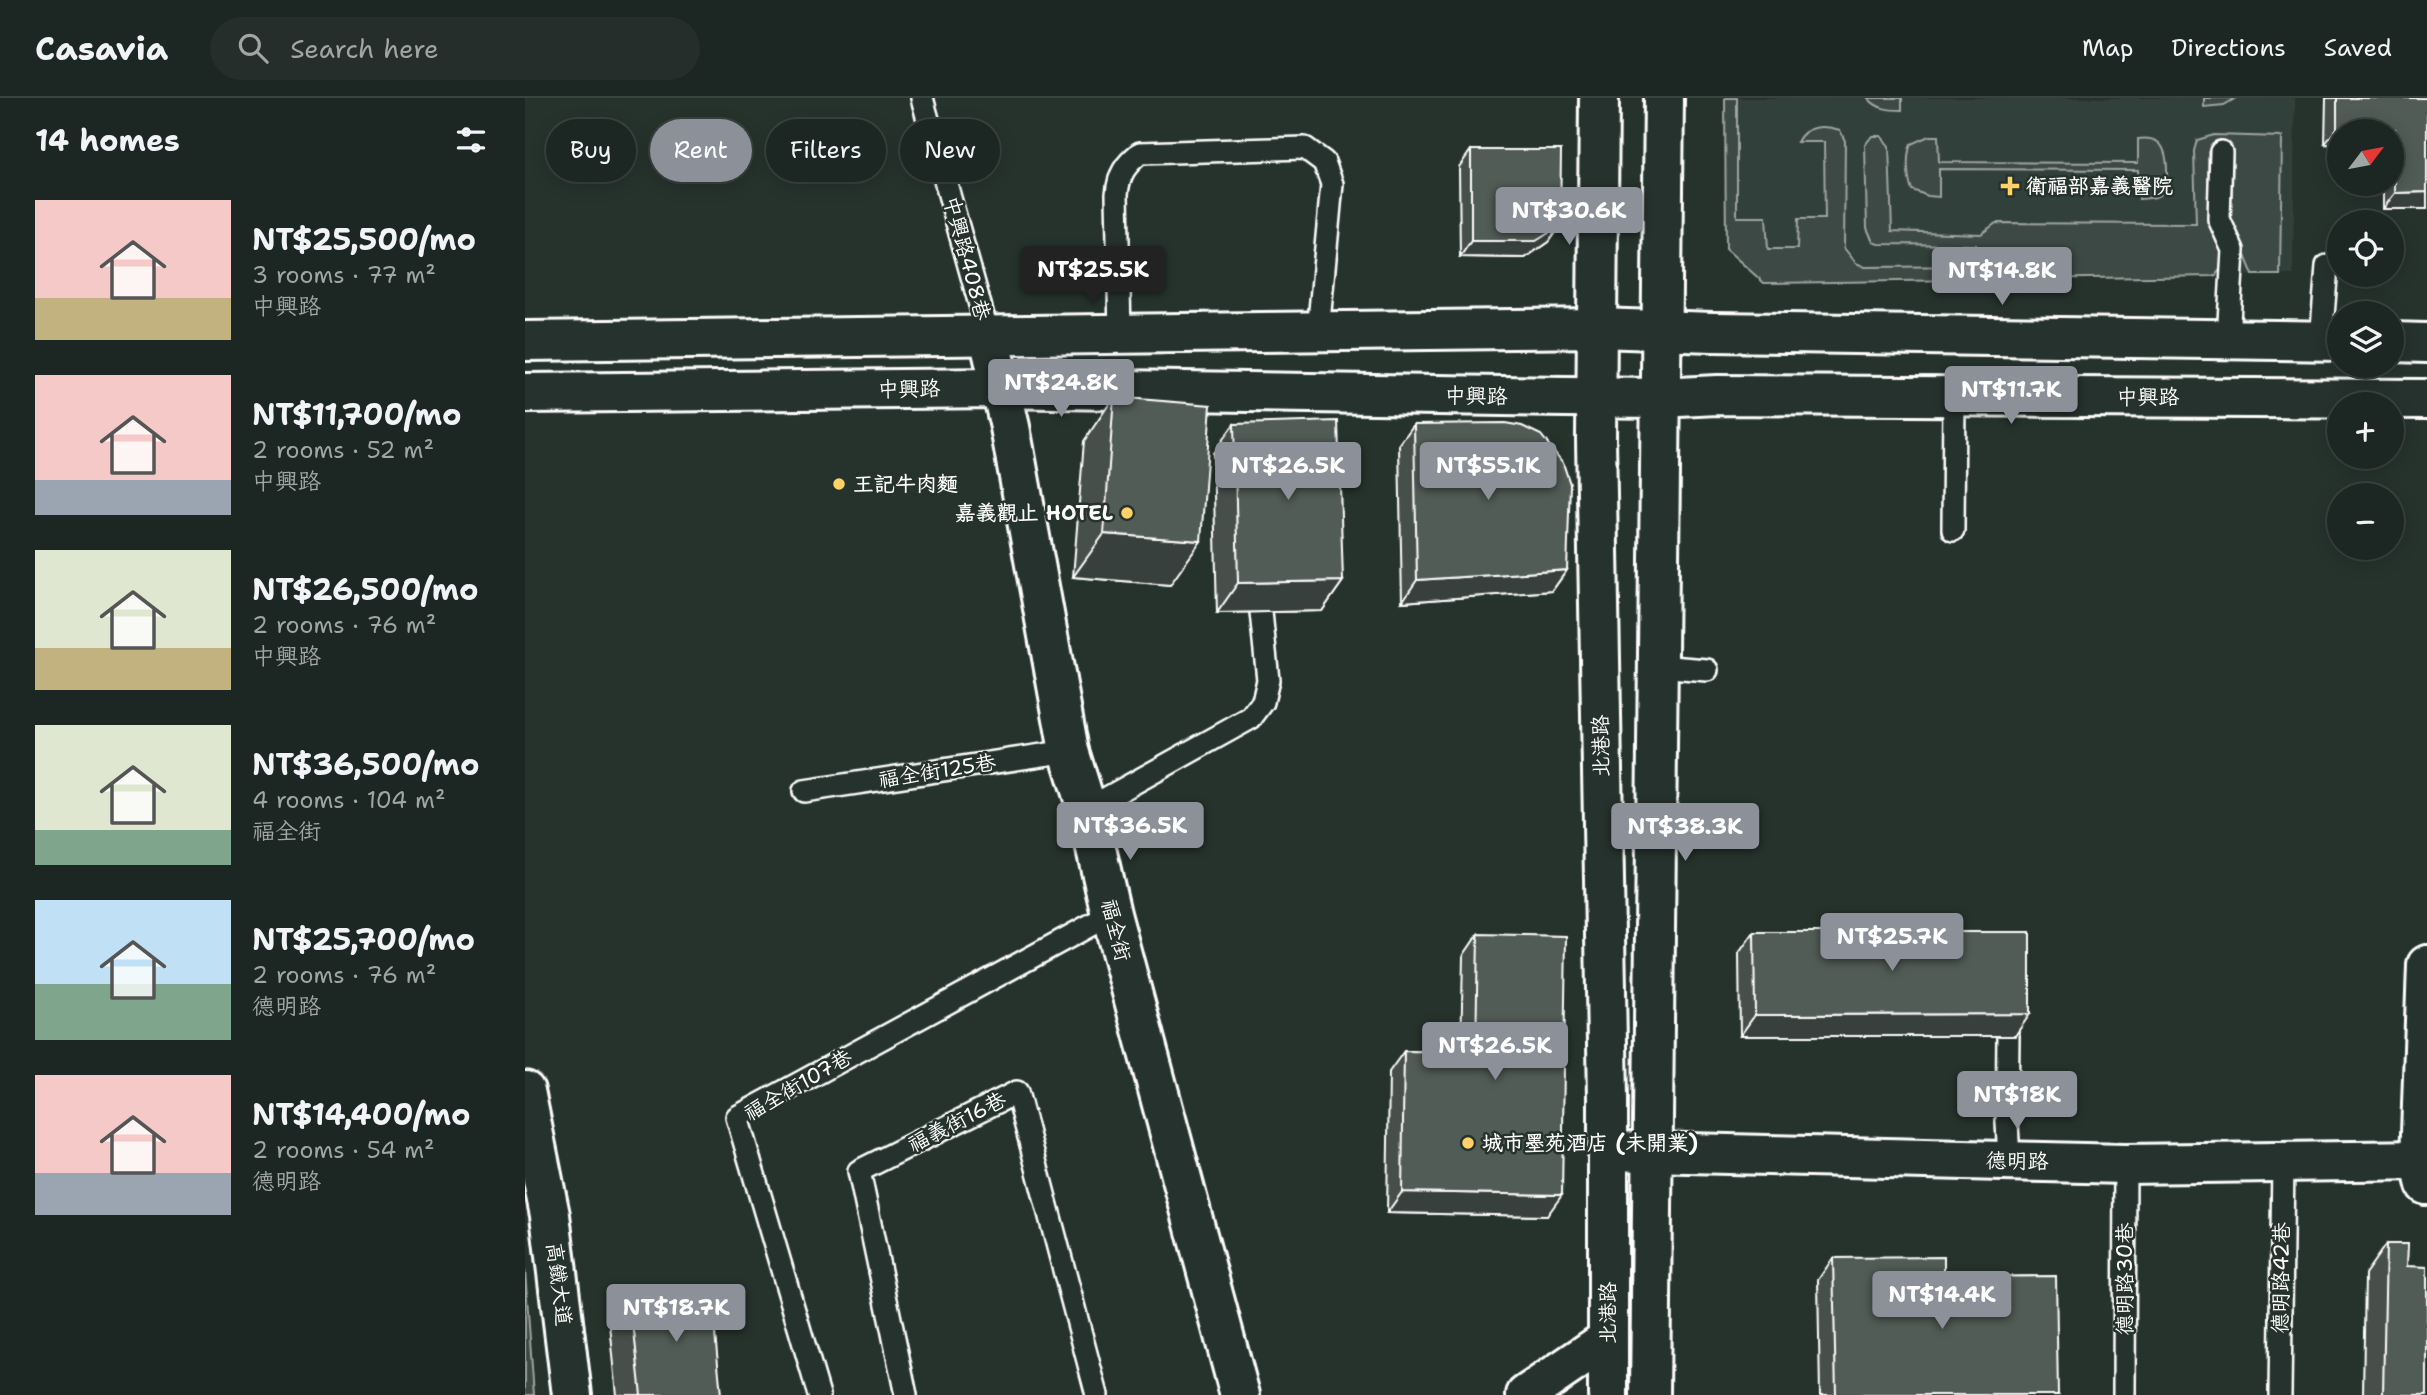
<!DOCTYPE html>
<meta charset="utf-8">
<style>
:root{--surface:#1c2622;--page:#252e2a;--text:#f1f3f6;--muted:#a0a5a5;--line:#3a4340;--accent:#8c9099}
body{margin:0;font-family:"Shantell Sans","LXGW WenKai TC",sans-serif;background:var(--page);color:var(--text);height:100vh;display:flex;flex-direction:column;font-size:26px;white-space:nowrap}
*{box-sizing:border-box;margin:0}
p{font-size:23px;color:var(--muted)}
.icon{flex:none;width:38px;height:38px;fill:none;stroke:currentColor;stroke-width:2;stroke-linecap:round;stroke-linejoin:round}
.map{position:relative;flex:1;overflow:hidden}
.drawer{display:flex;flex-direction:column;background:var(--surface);width:525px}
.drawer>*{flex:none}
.guide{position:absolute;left:21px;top:21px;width:665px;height:63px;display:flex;gap:14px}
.needle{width:46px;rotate:58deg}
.fabs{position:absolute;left:1802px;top:21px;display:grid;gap:14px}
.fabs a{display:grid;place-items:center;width:77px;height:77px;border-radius:50%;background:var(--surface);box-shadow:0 4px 18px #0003,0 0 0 2px var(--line);font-size:35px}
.price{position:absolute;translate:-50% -60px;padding:0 16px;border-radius:7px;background:var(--accent);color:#fff;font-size:23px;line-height:46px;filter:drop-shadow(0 2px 4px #0008)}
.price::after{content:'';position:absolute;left:50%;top:42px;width:21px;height:16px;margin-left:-10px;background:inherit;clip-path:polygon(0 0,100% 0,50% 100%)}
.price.current{background:#222;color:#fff}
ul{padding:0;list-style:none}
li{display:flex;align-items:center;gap:21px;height:175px;padding:0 35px}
li span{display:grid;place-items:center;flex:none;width:196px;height:140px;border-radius:0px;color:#555}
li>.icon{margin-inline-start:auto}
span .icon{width:84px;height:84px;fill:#fffc;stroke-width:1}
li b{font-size:30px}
h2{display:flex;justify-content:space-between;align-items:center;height:84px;padding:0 35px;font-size:30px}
.pill{padding:0 24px;border-radius:32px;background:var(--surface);box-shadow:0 4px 18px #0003,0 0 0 2px var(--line);font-size:24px;line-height:63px}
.pill.current{background:var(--accent);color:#fff}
header{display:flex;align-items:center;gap:42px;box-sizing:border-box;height:98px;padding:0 35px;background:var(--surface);border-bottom:2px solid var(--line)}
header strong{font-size:33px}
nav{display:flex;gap:38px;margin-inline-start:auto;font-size:24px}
.search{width:490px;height:63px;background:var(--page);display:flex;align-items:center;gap:18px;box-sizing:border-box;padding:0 24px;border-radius:38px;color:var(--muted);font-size:26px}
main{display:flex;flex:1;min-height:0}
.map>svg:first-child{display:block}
</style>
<header>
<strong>Casavia</strong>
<div class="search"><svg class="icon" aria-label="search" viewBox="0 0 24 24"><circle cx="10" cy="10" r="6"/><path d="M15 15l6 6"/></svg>Search here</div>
<nav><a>Map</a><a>Directions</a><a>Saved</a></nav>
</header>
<main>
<section class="drawer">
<h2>14 homes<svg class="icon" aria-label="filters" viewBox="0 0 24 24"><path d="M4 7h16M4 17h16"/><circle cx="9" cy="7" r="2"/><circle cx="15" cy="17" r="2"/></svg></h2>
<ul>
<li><span style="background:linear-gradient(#f6c9c9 70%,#c2b280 0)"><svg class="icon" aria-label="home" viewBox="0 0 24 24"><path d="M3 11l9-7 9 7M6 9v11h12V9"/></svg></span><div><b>NT$25,500/mo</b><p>3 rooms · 77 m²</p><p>中興路</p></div></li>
<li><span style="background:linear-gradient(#f6c9c9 75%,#9aa5b1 0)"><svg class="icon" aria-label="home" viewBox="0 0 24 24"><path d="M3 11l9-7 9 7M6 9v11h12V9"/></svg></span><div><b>NT$11,700/mo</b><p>2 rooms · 52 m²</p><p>中興路</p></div></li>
<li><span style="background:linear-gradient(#dfe7d0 70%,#c2b280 0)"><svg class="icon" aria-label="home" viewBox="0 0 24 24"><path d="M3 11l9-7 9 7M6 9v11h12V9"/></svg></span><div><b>NT$26,500/mo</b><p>2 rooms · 76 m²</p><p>中興路</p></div></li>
<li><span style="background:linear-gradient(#dfe7d0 75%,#7fa58c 0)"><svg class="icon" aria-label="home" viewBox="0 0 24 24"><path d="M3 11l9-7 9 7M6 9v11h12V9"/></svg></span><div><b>NT$36,500/mo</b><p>4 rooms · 104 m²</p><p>福全街</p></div></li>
<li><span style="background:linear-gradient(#bfe0f5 60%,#7fa58c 0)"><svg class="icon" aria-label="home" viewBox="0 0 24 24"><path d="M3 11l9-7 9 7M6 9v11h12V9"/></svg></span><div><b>NT$25,700/mo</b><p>2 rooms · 76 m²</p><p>德明路</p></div></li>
<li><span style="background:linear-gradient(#f6c9c9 70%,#9aa5b1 0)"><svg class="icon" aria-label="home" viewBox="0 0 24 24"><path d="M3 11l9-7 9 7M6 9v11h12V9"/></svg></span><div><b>NT$14,400/mo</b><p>2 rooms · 54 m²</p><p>德明路</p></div></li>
</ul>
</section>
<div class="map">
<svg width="1902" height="1297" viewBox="0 0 1902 1297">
<rect width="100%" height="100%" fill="#26332d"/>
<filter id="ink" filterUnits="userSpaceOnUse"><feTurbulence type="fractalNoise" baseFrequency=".0143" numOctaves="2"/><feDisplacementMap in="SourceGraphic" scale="14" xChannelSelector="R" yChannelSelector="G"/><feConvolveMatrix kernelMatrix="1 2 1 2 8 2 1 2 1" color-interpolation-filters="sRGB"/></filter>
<g filter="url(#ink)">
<!-- built -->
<polygon fill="#333f3a" points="1200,0 1770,0 1768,177 1239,185 1201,151"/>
<!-- green -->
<g fill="#3e4944" stroke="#9ea4a2" stroke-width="2">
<path d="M 1200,0 L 1212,0 L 1212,119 L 1241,119 L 1243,151 L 1272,151 L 1273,121 L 1300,121 L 1299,44 L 1272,44 C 1280,27 1299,27 1315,32 L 1320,43 L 1319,150 L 1331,165 L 1340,169 L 1463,168 L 1451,147 L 1353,146 L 1348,144 L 1342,130 L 1340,47 L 1347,38 L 1356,38 L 1364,48 L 1367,133 L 1456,136 L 1471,125 L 1671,126 L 1669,53 L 1672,42 L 1689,37 L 1757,39 L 1755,177 L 1728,177 L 1706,123 L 1708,55 L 1683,54 L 1684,126 L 1700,155 L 1699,166 L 1690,178 L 1239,185 L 1201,151 Z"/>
<path d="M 1343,0 L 1377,0 L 1377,12 C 1363,12 1352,11 1343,0 Z"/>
<polygon points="1679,0 1711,0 1699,7 1679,9"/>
<path d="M 1404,38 L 1413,38 L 1414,64 L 1613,65 L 1613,41 C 1621,40 1628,40 1634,45 C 1644,54 1645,89 1635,97 C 1629,101 1621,100 1614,101 L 1613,72 L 1414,71 L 1414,99 L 1403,98 L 1387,92 C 1382,79 1381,58 1386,46 Z"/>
<polygon points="0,1172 9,1297 0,1297"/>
</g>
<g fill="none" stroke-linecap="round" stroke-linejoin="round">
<defs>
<g id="lane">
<polyline points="397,0 464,239"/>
<polyline points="1696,54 1694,121 1708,152 1703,242"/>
<path d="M 595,237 L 592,96 C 594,76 600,67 615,55 L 780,50 L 799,64 L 807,86 L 793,234"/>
<polyline points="1796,243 1802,168"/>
<polyline points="1428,432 1429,298"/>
<polyline points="1132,568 1182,572"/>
<polyline points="279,693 544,653"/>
<polyline points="562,711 726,620 738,604 743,582 736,514"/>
<polyline points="1483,938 1482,1024 1484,1063"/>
<polyline points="294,1297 212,1019 586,816"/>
<polyline points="381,1297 334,1073 492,994 572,1297"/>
<polyline points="1599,1297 1600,1066"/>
<polyline points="1755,1297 1758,1062"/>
</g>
<g id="street">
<polyline points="464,239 485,329 544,653 562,711 586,816 715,1297"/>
<polyline points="1083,1053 1600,1066 1902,1062"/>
<polyline points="1901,1087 1895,1063 1902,867"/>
<polyline points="1001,1297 1083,1241"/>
</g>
<g id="secondary">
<polyline points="1074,0 1071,341 1083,1001 1083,1297"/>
<polyline points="0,243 1073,230 1188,234 1815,243"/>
<polyline points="1867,244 1902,245"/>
<polyline points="0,295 474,290 1040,299 1135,300 1192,297 1902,301"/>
<polyline points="0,993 25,1117 47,1297"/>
<polyline points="1125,1297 1139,0"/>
</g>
</defs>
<!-- lane casing -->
<use href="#lane" stroke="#fff" stroke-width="26"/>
<!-- street casing -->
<use href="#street" stroke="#fff" stroke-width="44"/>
<!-- secondary casing -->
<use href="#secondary" stroke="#fff" stroke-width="44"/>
<!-- lane -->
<use href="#lane" stroke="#26332d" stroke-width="21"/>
<!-- street -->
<use href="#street" stroke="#26332d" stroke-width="38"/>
<!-- secondary -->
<use href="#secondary" stroke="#26332d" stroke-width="38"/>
</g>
<!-- wall -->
<g fill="#464f4b" stroke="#fff" stroke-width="2">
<polygon points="1801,0 1902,0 1902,111 1858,111 1858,86 1867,86 1867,33 1815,33 1815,47 1800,46"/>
<polygon points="946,52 1035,128 1023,144 1000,160 935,159 934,69"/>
<polygon points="589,299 645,487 548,479 559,343"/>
<polygon points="709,326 818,483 797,513 692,515 688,355"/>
<polygon points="889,326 1042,472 1027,493 877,504 874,347"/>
<polygon points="1229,834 1490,938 1215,938 1214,855"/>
<polygon points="953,836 1022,1118 862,1115 864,974 879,953 936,954 938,858"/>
<polygon points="1861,1146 1882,1168 1902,1297 1838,1297 1840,1176"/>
<polygon points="1308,1160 1419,1179 1533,1297 1295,1297 1293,1182"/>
<polygon points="105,1197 196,1297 92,1297 85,1227"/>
</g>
<!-- shaded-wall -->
<g fill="#39403d" stroke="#fff" stroke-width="2">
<polygon points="1812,30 1870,31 1867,34 1867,33 1815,33 1815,47 1800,46"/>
<polygon points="1902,94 1902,111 1858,111 1870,95"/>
<polygon points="1035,128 1023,144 1000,160 935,159 946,143"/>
<polygon points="579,436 676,443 645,487 548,479"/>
<polygon points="1042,472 1027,493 877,504 892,482"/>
<polygon points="818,483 797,513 692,515 713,485"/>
<polygon points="1505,916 1490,938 1215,938 1230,917"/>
<polygon points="877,1094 1037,1097 1022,1118 862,1115"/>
</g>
<!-- building -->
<g fill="#515c57" stroke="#fff" stroke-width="2">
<polygon points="1812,0 1902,0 1902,94 1870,95 1870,31 1812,30"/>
<polygon points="946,52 1036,52 1035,128 1011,143 946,143"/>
<polygon points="589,299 686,307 676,443 579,436"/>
<polygon points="813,323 818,483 713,485 709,326"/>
<polygon points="980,325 997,328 1016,337 1038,365 1045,386 1042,472 892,482 889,326"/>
<polygon points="1229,834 1505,834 1505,916 1230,917"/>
<polygon points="953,836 1041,838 1037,1097 877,1094 879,953 951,954"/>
<polygon points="1861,1146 1883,1146 1882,1168 1902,1169 1902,1297 1858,1297"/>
<polygon points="1419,1159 1419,1179 1531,1178 1533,1297 1311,1297 1308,1160"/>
<polygon points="186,1194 196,1297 116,1297 105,1197"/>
</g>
</g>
<!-- markers -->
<g fill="#ffd166" stroke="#26332d" stroke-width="2.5">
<path d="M1481.5 77.5h7v7h7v7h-7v7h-7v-7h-7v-7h7z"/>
<circle cx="314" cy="386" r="7"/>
<circle cx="602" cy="415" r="7"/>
<circle cx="943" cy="1045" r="7"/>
</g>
<g text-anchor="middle" stroke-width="5" stroke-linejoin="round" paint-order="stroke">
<!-- poi labels -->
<g font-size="21" font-weight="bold" fill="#fff" stroke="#26332d" text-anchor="start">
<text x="1501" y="95">衛福部嘉義醫院</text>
<text x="328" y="393">王記牛肉麵</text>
<text x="588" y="422" text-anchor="end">嘉義觀止 HOTEL</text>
<text x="957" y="1052">城市墨苑酒店 (未開業)</text>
</g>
<!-- street labels -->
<g font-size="21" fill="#fff" stroke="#26332d">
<text transform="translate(442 160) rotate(75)" y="7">中興路408巷</text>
<text transform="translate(384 291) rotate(-1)" y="7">中興路</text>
<text transform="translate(951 298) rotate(1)" y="7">中興路</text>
<text x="1623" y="306">中興路</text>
<text transform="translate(1076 648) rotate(-91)" y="7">北港路</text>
<text transform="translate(412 673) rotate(-9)" y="7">福全街125巷</text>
<text transform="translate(591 832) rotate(76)" y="7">福全街</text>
<text transform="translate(273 987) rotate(-30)" y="7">福全街107巷</text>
<text transform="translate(432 1024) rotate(-27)" y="7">福義街16巷</text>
<text transform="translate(1492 1063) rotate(1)" y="7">德明路</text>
<text transform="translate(1756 1180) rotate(-89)" y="7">德明路42巷</text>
<text transform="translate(1600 1181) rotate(-90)" y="7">德明路30巷</text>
<text transform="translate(34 1186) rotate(83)" y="7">高鐵大道</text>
<text transform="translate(1083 1215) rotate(-90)" y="7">北港路</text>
</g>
</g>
</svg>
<div class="fabs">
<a><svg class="needle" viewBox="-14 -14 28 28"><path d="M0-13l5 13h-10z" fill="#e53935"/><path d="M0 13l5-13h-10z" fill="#a0a5a5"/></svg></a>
<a><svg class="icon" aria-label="locate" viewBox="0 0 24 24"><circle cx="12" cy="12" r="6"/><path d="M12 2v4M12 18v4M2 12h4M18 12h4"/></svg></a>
<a><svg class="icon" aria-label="layers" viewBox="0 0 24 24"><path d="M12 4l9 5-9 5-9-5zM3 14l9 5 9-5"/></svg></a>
<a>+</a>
<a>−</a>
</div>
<b class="price" style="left:1044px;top:149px">NT$30.6K</b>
<b class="price current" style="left:568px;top:208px">NT$25.5K</b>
<b class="price" style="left:1477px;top:209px">NT$14.8K</b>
<b class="price" style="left:536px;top:321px">NT$24.8K</b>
<b class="price" style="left:1486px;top:328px">NT$11.7K</b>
<b class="price" style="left:763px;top:404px">NT$26.5K</b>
<b class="price" style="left:963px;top:404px">NT$55.1K</b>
<b class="price" style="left:605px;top:764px">NT$36.5K</b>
<b class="price" style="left:1160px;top:765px">NT$38.3K</b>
<b class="price" style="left:1367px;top:875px">NT$25.7K</b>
<b class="price" style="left:970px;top:984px">NT$26.5K</b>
<b class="price" style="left:1492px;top:1033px">NT$18K</b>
<b class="price" style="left:1417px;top:1233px">NT$14.4K</b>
<b class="price" style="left:151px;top:1246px">NT$18.7K</b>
<div class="guide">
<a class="pill">Buy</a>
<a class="pill current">Rent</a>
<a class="pill">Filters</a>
<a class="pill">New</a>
</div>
</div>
</main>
